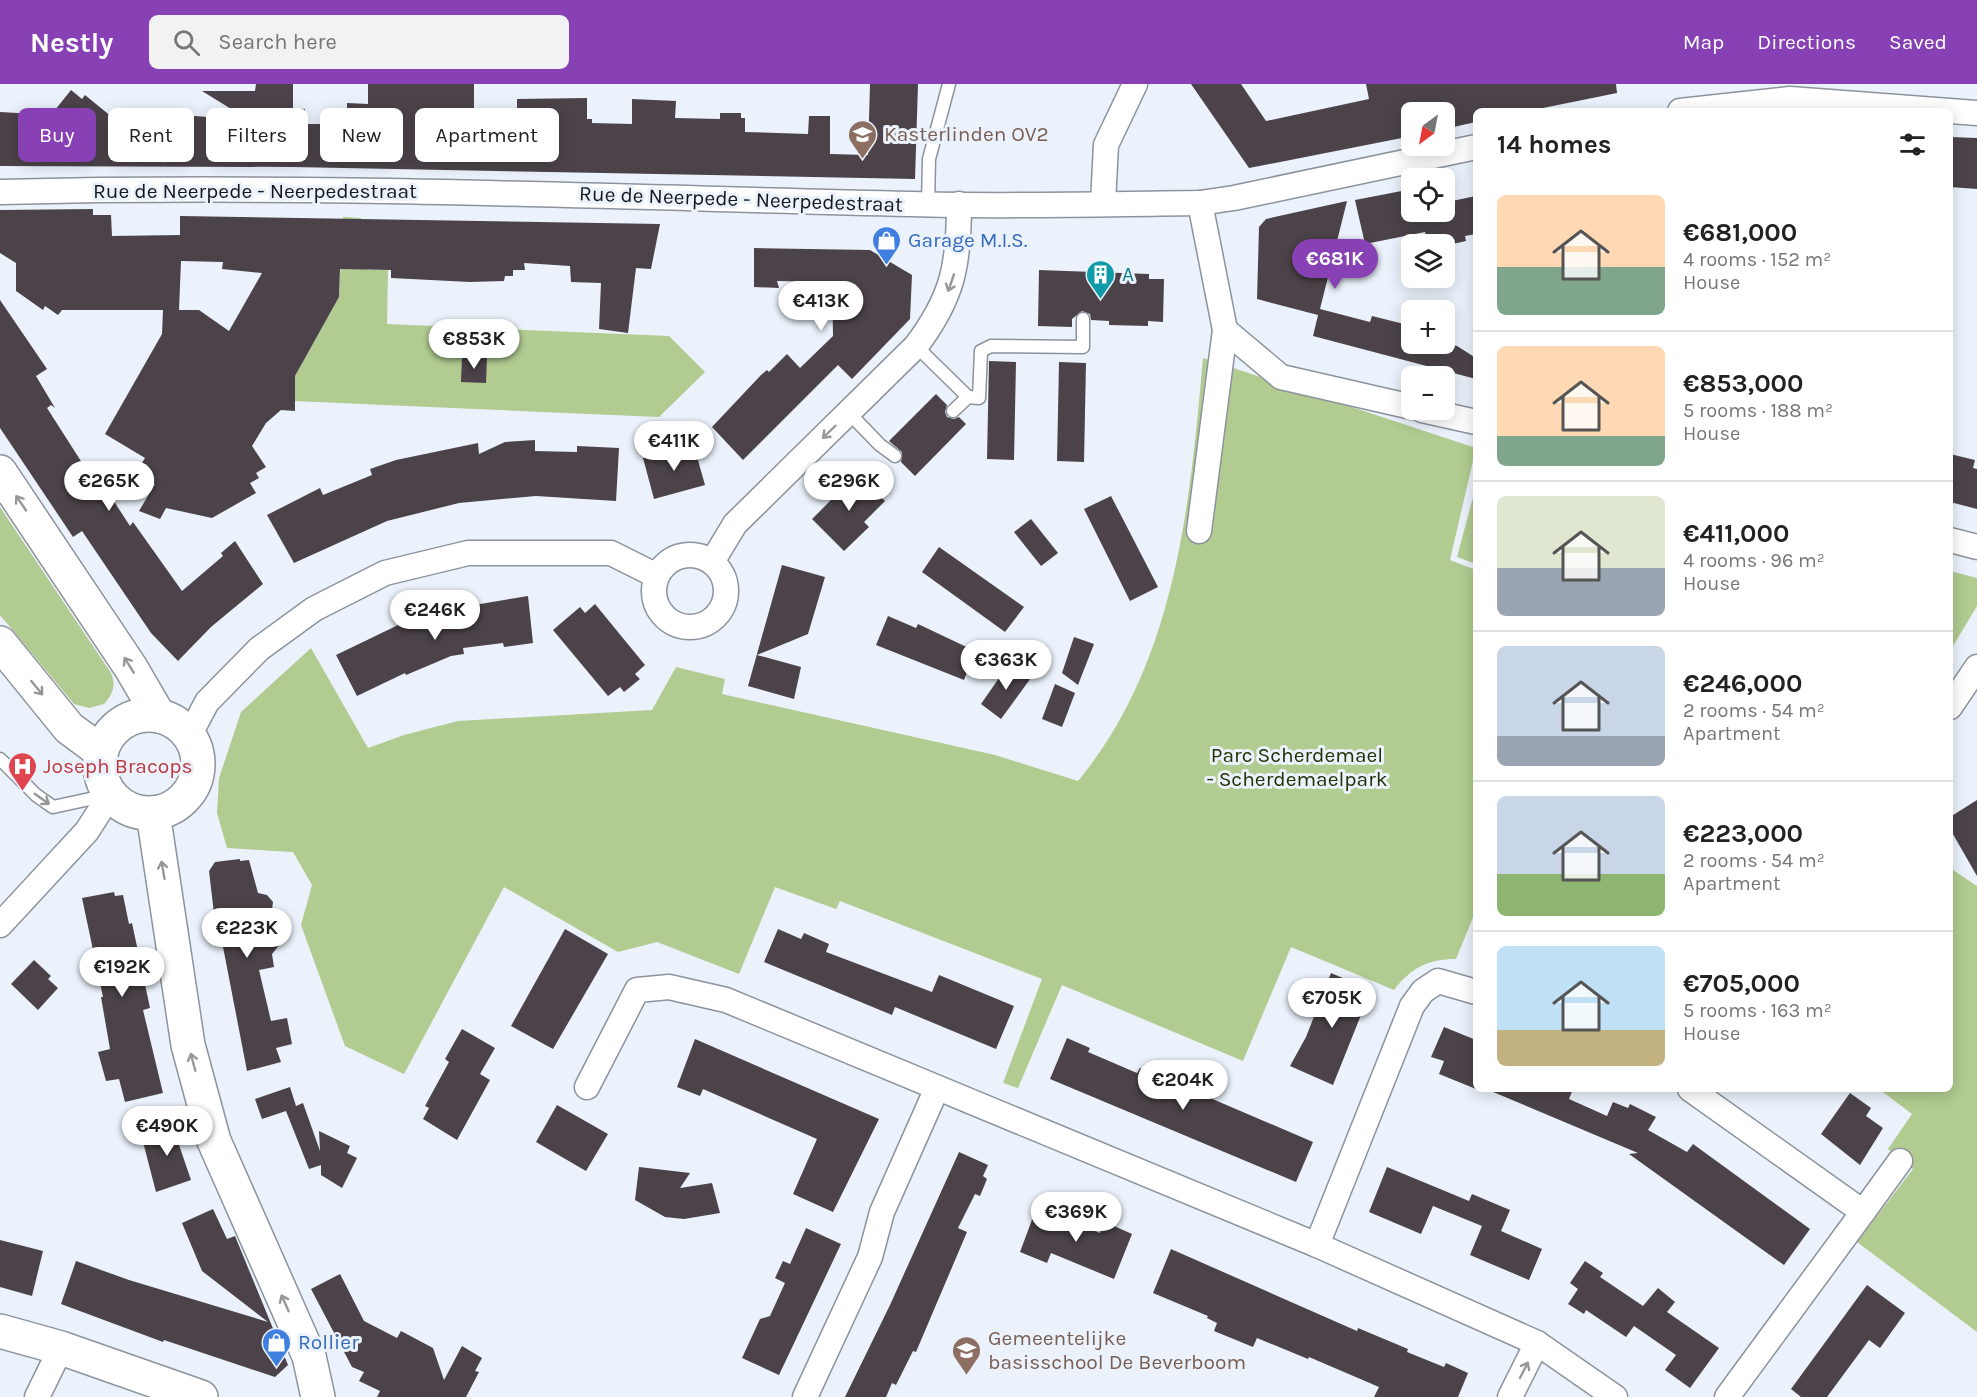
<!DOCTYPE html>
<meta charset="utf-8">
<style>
:root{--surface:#fff;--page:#f2f2f2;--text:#222;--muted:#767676;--line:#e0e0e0;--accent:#8741b4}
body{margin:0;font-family:Karla,sans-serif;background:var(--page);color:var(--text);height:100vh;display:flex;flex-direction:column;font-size:22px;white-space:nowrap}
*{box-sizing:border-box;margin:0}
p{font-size:20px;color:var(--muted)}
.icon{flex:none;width:33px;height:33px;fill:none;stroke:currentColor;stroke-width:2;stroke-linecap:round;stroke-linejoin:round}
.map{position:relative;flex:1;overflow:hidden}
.drawer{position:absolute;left:1473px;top:24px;width:480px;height:984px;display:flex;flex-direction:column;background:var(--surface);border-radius:9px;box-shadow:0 3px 15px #0003}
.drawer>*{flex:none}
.guide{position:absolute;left:18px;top:24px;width:570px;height:54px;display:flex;gap:12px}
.needle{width:39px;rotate:212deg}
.buttons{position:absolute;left:1401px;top:18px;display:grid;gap:12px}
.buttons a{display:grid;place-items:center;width:54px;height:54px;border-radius:9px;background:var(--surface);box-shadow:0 3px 15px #0003;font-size:30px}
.price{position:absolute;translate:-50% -51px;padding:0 14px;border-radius:21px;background:#fff;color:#222;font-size:20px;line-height:39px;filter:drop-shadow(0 2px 3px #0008)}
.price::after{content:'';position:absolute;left:50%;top:36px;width:18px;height:14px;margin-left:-9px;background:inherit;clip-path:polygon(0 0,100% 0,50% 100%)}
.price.selected{background:var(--accent);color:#fff}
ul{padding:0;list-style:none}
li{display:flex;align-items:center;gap:18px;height:150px;padding:0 24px}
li+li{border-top:2px solid var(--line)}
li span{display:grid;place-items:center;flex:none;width:168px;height:120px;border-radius:9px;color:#555}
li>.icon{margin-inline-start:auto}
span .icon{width:72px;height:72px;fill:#fffc;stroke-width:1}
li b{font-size:26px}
h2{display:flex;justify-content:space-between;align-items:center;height:72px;padding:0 24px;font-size:26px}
.chip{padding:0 21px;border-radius:9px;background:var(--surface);box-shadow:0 3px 15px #0003;font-size:21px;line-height:54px}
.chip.selected{background:var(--accent);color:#fff}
header{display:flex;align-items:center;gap:36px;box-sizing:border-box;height:84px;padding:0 30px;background:var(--accent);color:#fff}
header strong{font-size:28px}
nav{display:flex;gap:33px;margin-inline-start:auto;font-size:21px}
.search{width:420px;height:54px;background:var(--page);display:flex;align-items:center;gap:15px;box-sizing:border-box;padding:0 21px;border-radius:9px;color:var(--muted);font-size:22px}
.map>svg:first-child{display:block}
</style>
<header>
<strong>Nestly</strong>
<div class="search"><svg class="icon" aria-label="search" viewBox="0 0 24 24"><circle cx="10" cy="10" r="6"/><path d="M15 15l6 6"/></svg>Search here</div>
<nav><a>Map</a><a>Directions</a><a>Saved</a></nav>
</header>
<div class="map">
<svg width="1977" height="1313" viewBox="0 0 1977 1313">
<rect width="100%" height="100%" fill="#ebf2fb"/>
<!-- green -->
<g fill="#b1cb90">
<polygon points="343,133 361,134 361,145 369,145 368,186 388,186 387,240 669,252 705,288 659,333 294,317 295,292 339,213"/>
<path d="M 1203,274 L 1476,364 L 1450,476 L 1476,486 L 1476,826 L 1456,875 C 1428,875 1411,884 1394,906 L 1291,863 L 1243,977 L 1062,901 L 1018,1004 L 1003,999 L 1042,895 L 840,817 L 836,825 L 775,803 L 739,890 L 657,858 L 618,868 L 504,803 L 404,990 L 345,962 L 301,841 L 312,801 L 293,768 L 227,764 L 217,729 L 219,694 L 241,628 L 311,564 L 368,664 L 404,651 L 458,637 L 652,626 L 676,583 L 725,595 L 722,610 L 995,671 L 1078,697 C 1176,579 1190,420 1203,274 Z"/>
<polygon points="1476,402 1476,480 1457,473"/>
<path d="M 0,423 L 111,589 C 116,601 113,610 104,620 L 89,624 L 74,620 L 0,531 Z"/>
<polygon points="1950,487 1977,494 1977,522 1950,567"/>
<polygon points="1950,784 1977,802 1977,1248 1857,1158 1913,1085 1888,1065 1912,1030 1879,1005 1950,1005"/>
</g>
<!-- building -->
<g fill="#4b4349" fill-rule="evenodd">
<polygon points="256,0 293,0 293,24 305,25 304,40 347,40 347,19 368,20 368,0 474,0 474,37 517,37 517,15 587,14 587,35 592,35 592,39 632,40 632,15 676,17 675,34 720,35 720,29 741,29 741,34 745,34 745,48 808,50 809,32 830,32 830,70 868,71 870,0 918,0 915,95 292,83 0,82 0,28 51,31 71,6 82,15 85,11 118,38 132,29 164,79 167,30 249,36 202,7 255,7"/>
<polygon points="1191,0 1241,0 1266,37 1369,15 1366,0 1616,0 1617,9 1543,24 1544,27 1476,27 1476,38 1444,45 1444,28 1412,28 1412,52 1249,84"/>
<polygon points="1950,53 1977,54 1977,105 1950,103"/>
<polygon points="1412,105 1412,128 1444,128 1444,107 1447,118 1476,112 1476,150 1465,152 1466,157 1444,162 1437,160 1440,153 1427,155 1425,148 1365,160 1355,116"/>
<polygon points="1347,117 1320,225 1370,238 1372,232 1412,242 1412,260 1444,259 1457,262 1476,274 1476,295 1313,252 1319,227 1318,231 1257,215 1259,143 1266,135"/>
<path d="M 93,125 L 93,131 L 111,131 L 112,152 L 180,151 L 180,132 L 660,140 L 651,185 L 636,184 L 628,249 L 599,245 L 601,199 L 571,198 L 570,182 L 524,179 L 525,186 L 513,186 L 513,192 L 505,192 L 504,197 L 470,198 L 391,194 L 391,186 L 340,185 L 339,213 L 295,292 L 295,327 L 281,326 L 266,339 L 252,362 L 266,383 L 256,389 L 259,394 L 250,399 L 256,409 L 212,434 L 166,424 L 160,435 L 139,427 L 155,400 L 145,394 L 150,388 L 140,382 L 145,374 L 105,350 L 162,250 L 163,226 L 62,226 L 58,231 L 45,222 L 43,226 L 16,207 L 16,179 L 0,169 L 0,126 ZM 181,177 L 223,178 L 222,185 L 262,189 L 229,247 L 199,226 L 166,226 L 179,226 Z"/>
<polygon points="754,164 870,166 912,191 910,235 852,295 838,281 743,376 712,343 761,291 767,286 769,288 787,270 800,284 833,252 832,198 777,197 779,204 754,203"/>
<polygon points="1039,186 1149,190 1149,195 1164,195 1163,238 1148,237 1148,242 1109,241 1109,237 1091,236 1090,230 1082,227 1072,235 1072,243 1038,242"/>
<polygon points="0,216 47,285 36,292 55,324 51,321 47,324 86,385 89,379 130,442 133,438 182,507 223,472 221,469 235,457 263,500 211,543 178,577 151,549 82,447 73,453 0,344"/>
<polygon points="462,272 487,273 486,299 461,298"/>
<polygon points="989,277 1016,278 1014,376 987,375"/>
<polygon points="1059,278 1086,279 1084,378 1057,377"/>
<polygon points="936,310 947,321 945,328 947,333 954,335 959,333 966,340 915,392 901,378 902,368 889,357"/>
<polygon points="535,356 535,367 577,368 577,362 619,364 616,417 536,412 459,419 387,437 294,479 267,431 320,404 323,411 372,391 370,385 396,376 478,359 479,370 505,358"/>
<polygon points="694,362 705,401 654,415 643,374"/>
<polygon points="1950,370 1975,376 1973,384 1977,385 1977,425 1950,418"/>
<polygon points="857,390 885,417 864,438 869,443 844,467 812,435"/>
<polygon points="1111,412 1158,503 1130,517 1084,425"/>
<polygon points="1031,435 1058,469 1041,482 1014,448"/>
<polygon points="939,463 1024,523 1005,548 922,488"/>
<polygon points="782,481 825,493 808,550 757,571 801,583 794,615 748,602"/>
<polygon points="528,512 533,559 504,563 503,559 463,564 464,570 451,572 406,591 405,589 357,612 336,571 421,530"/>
<polygon points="595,520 645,581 635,590 640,595 624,608 620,603 608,612 553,546 580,523 585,529"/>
<polygon points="888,532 916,544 918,540 975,567 964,596 876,561"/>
<polygon points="1074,553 1094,560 1078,601 1062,589"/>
<polygon points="1008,581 1033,591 1001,635 981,620"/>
<polygon points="1055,600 1075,609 1062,643 1042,635"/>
<polygon points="1977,716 1977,792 1950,745 1950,733"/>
<polygon points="240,775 240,777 249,776 258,809 267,811 273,818 272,826 251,849 281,859 272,870 274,883 259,886 271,937 287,934 292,960 276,964 281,978 247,987 218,837 215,838 209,787 215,778"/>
<polygon points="114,808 115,812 123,811 129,840 132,839 150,924 143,926 163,1009 125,1018 119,995 106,997 98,968 110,965 101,913 103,913 82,814"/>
<polygon points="565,845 608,870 553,965 511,942"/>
<polygon points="778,845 801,855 804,849 829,860 826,868 932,908 939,891 1014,922 996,965 895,923 892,931 764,878"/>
<polygon points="34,876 51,892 48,895 58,904 38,926 11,900"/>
<polygon points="1331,889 1371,906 1333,1001 1290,982 1306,953"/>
<polygon points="1444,943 1476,956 1476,1005 1439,990 1444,977 1431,973"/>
<polygon points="462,945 495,964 480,990 490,996 457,1056 423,1035 429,1024 425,1022 449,978 445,975"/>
<polygon points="1067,954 1090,964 1088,968 1137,989 1140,984 1313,1058 1296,1098 1050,995"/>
<polygon points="695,955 879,1035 833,1128 793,1110 817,1055 703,1005 700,1012 677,1003"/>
<polygon points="290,1003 296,1022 303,1019 320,1067 319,1047 350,1062 347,1069 357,1074 342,1104 321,1091 321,1081 309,1085 286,1027 262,1035 255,1015"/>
<polygon points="1486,1005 1573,1005 1569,1015 1607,1032 1613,1018 1628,1024 1630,1020 1656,1033 1648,1046 1687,1068 1693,1060 1810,1145 1784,1181 1629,1070 1638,1069"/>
<polygon points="1850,1009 1871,1024 1866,1032 1883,1044 1860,1081 1821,1050"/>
<polygon points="557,1021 608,1050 586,1087 536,1058"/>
<polygon points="189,1038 191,1044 178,1058 191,1096 156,1108 142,1054"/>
<polygon points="959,1068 988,1081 983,1092 987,1095 980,1112 975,1110 958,1144 967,1148 916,1268 913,1267 896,1301 892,1299 886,1313 845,1313 890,1221"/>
<polygon points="639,1083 690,1089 680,1104 712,1099 720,1129 684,1135 665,1133 635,1116"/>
<polygon points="1387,1083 1469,1117 1472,1110 1510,1126 1501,1147 1542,1165 1529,1196 1470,1171 1482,1142 1433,1122 1421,1150 1369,1128"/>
<polygon points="213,1125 227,1155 235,1152 288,1281 275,1293 164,1256 163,1258 61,1220 76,1177 129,1196 268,1238 202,1187 182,1139"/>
<polygon points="1036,1125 1100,1149 1105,1138 1132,1150 1114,1195 1051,1169 1047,1179 1020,1168"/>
<polygon points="806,1144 841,1160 779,1291 742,1274 760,1235 770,1232 785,1199 775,1194 783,1177 790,1180"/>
<polygon points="0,1156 43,1167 32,1212 0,1203"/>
<polygon points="1171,1165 1357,1247 1358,1244 1408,1265 1407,1268 1444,1283 1446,1279 1468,1289 1458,1313 1374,1313 1379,1303 1309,1273 1308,1275 1257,1254 1253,1263 1214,1247 1217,1239 1207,1234 1208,1232 1153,1209"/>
<polygon points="1585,1177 1603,1189 1600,1193 1643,1222 1658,1204 1675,1218 1667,1228 1719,1264 1690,1304 1665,1286 1676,1271 1634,1242 1626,1253 1586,1226 1584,1230 1568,1220 1578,1205 1570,1199"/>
<polygon points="340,1190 364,1237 397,1254 401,1247 433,1264 444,1296 462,1262 482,1274 475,1287 479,1288 466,1313 377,1313 380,1307 359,1297 364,1288 352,1283 311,1205"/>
<polygon points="1867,1201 1905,1229 1880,1264 1869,1256 1827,1313 1801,1313 1791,1305"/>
</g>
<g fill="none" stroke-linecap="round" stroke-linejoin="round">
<defs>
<g id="lane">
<polyline points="928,120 929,75 949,0"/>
<polyline points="916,262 968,313 979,314 981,267 991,262 1083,263 1083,235"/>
<polyline points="953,327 968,313"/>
<polyline points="849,329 880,361 895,372"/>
<polyline points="0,675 36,711 53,723 108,711"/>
</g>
<g id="street">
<polyline points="1680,27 1790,15 1977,29"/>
<path d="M 0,108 C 304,100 607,113 911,120 C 1007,123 1104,120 1200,119 L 1234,114 L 1476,63"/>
<polyline points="1103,119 1106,61 1135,0"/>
<polyline points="1200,119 1225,246 1281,293 1412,323"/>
<polyline points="1422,326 1476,338"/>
<polyline points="1199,447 1225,246"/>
<polyline points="1950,456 1977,463"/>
<circle cx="690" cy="507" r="36"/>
<path d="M 712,478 L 735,440 L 916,262 C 953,213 959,181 959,120"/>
<polyline points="1950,623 1977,583"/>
<polyline points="189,652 207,618 259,565 314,525 385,489 468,469 611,469 657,492"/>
<polyline points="0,841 87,747 110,711"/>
<polyline points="587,1003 637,906 669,903 726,916 1317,1161 1537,1259 1615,1313"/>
<polyline points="1690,1005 1863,1128 1727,1313"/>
<polyline points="1863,1128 1900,1077"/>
<polyline points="1317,1161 1412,922 1423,907 1438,897 1476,908"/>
<polyline points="37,1313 61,1264"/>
<polyline points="805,1313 870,1173 882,1128 937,1004"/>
<polyline points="1510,1313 1537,1259"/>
</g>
<g id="secondary">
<polyline points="0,388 131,584 159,632"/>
<polyline points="0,559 69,644 100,667"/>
<circle cx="149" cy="680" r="49"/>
<polyline points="153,729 188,961 214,1057 309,1272 318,1313"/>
<polyline points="0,1247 61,1264 201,1313"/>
</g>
</defs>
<!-- lane casing -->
<use href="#lane" stroke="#8d939c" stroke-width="15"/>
<!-- street casing -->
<use href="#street" stroke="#8d939c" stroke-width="27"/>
<!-- secondary casing -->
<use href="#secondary" stroke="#8d939c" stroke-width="36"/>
<!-- lane -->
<use href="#lane" stroke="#fff" stroke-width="12"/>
<!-- street -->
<use href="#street" stroke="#fff" stroke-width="24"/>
<!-- secondary -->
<use href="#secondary" stroke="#fff" stroke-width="33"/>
</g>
<!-- one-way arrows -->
<defs><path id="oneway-shaft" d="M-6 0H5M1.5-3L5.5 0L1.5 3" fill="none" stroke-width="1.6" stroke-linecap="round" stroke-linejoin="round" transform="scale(1.5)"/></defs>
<g stroke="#969798">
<use href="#oneway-shaft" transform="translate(951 199) rotate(109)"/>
<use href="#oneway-shaft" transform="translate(829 348) rotate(136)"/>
<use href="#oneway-shaft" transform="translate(21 419) rotate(-124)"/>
<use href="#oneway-shaft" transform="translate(129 581) rotate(-122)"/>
<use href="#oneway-shaft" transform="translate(37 604) rotate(51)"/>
<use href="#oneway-shaft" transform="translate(42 715) rotate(35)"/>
<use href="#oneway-shaft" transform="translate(163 786) rotate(-100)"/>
<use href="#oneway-shaft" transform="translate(193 978) rotate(-105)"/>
<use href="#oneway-shaft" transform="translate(285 1219) rotate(-114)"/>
<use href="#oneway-shaft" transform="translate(1524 1286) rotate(-63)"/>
</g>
<!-- icons -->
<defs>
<symbol id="school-pin" viewBox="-11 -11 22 30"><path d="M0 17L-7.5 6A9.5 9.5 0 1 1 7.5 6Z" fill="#8d6e63" stroke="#ebf2fb"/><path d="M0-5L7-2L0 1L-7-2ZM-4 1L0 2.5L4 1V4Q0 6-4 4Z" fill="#fff"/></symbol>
<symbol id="shop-pin" viewBox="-11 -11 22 30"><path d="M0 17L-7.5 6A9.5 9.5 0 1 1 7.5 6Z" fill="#3f7fe0" stroke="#ebf2fb"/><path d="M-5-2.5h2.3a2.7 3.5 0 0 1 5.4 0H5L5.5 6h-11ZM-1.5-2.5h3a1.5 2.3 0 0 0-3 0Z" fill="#fff"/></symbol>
<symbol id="building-pin" viewBox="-11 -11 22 30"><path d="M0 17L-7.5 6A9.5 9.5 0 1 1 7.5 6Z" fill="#0f9aa8" stroke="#ebf2fb"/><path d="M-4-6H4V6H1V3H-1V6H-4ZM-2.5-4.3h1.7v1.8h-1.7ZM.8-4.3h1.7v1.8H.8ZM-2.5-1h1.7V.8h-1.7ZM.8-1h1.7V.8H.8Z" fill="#fff"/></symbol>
<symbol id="hospital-pin" viewBox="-11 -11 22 30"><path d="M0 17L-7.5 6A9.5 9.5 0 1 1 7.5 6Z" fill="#e0444e" stroke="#ebf2fb"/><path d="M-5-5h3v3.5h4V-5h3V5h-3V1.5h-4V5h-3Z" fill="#fff"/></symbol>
</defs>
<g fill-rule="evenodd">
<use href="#school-pin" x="846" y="34" width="33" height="45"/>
<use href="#shop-pin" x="870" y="140" width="33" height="45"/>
<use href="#building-pin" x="1084" y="174" width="33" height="45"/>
<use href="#hospital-pin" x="6" y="666" width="33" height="45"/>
<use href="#shop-pin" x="260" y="1242" width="33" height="45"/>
<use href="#school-pin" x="950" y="1250" width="33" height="45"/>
</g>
<g text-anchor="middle" stroke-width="6" stroke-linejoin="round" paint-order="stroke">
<!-- education labels -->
<g font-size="21" fill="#785e54" stroke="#ebf2fb" text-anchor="start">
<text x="884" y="57">Kasterlinden OV2</text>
<text x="988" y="1261">Gemeentelijke<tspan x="988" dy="24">basisschool De Beverboom</tspan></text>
</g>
<!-- street labels -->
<g font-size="21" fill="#15181b" stroke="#ebf2fb">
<text x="255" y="114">Rue de Neerpede - Neerpedestraat</text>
<text transform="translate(741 115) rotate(2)" y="7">Rue de Neerpede - Neerpedestraat</text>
</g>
<!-- shop labels -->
<g font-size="21" fill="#366cbe" stroke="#ebf2fb" text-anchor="start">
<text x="908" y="163">Garage M.I.S.</text>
<text x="298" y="1265">Rollier</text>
</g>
<!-- culture labels -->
<g font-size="21" fill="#0d838f" stroke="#ebf2fb" text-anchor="start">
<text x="1122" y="197">A</text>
</g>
<!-- park labels -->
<g font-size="21" fill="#213204" stroke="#ebf2fb">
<text x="1297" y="678">Parc Scherdemael<tspan x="1297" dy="24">- Scherdemaelpark</tspan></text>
</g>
<!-- health labels -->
<g font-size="21" fill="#be3a42" stroke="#ebf2fb" text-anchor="start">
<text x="43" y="689">Joseph Bracops</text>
</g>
</g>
</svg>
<div class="buttons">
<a><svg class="needle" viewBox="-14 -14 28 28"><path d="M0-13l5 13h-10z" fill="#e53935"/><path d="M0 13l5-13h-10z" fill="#767676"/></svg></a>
<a><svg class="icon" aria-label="locate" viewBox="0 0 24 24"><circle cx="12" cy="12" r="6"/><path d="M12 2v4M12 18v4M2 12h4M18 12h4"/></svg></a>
<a><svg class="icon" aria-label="layers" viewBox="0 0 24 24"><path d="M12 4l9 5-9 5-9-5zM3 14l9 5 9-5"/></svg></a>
<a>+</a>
<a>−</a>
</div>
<b class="price selected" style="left:1335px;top:206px">€681K</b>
<b class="price" style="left:821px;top:248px">€413K</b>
<b class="price" style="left:474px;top:286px">€853K</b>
<b class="price" style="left:674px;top:388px">€411K</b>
<b class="price" style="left:109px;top:428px">€265K</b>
<b class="price" style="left:849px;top:428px">€296K</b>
<b class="price" style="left:435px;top:557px">€246K</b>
<b class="price" style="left:1006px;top:607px">€363K</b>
<b class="price" style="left:247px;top:875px">€223K</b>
<b class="price" style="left:122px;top:914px">€192K</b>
<b class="price" style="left:1332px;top:945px">€705K</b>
<b class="price" style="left:1183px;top:1027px">€204K</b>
<b class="price" style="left:167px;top:1073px">€490K</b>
<b class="price" style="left:1076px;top:1159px">€369K</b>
<div class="guide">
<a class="chip selected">Buy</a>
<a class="chip">Rent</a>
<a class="chip">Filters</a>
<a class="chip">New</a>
<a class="chip">Apartment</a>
</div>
<section class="drawer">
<h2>14 homes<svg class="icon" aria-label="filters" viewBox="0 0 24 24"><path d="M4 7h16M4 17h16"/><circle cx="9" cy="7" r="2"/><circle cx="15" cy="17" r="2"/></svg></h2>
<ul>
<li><span style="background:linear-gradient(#ffd9b3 60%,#7fa58c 0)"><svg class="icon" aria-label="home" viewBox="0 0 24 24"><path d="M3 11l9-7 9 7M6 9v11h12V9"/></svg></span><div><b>€681,000</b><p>4 rooms · 152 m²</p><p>House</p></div></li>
<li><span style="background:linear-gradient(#ffd9b3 75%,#7fa58c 0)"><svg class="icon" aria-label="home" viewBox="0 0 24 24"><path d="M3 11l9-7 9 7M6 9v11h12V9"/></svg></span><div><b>€853,000</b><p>5 rooms · 188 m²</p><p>House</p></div></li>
<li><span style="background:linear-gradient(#dfe7d0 60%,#9aa5b1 0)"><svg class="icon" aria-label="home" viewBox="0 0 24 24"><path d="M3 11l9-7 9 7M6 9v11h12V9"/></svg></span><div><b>€411,000</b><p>4 rooms · 96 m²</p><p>House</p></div></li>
<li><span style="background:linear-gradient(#c9d6e8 75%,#9aa5b1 0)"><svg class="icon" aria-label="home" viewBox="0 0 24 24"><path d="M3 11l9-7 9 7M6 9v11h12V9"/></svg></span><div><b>€246,000</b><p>2 rooms · 54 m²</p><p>Apartment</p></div></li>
<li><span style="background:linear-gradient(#c9d6e8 65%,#8fb573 0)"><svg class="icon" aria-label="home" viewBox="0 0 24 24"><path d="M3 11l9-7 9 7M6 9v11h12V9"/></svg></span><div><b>€223,000</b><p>2 rooms · 54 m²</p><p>Apartment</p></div></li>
<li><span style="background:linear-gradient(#bfe0f5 70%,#c2b280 0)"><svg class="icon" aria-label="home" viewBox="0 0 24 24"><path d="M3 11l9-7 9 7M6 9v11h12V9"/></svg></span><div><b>€705,000</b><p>5 rooms · 163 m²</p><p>House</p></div></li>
</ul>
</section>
</div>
